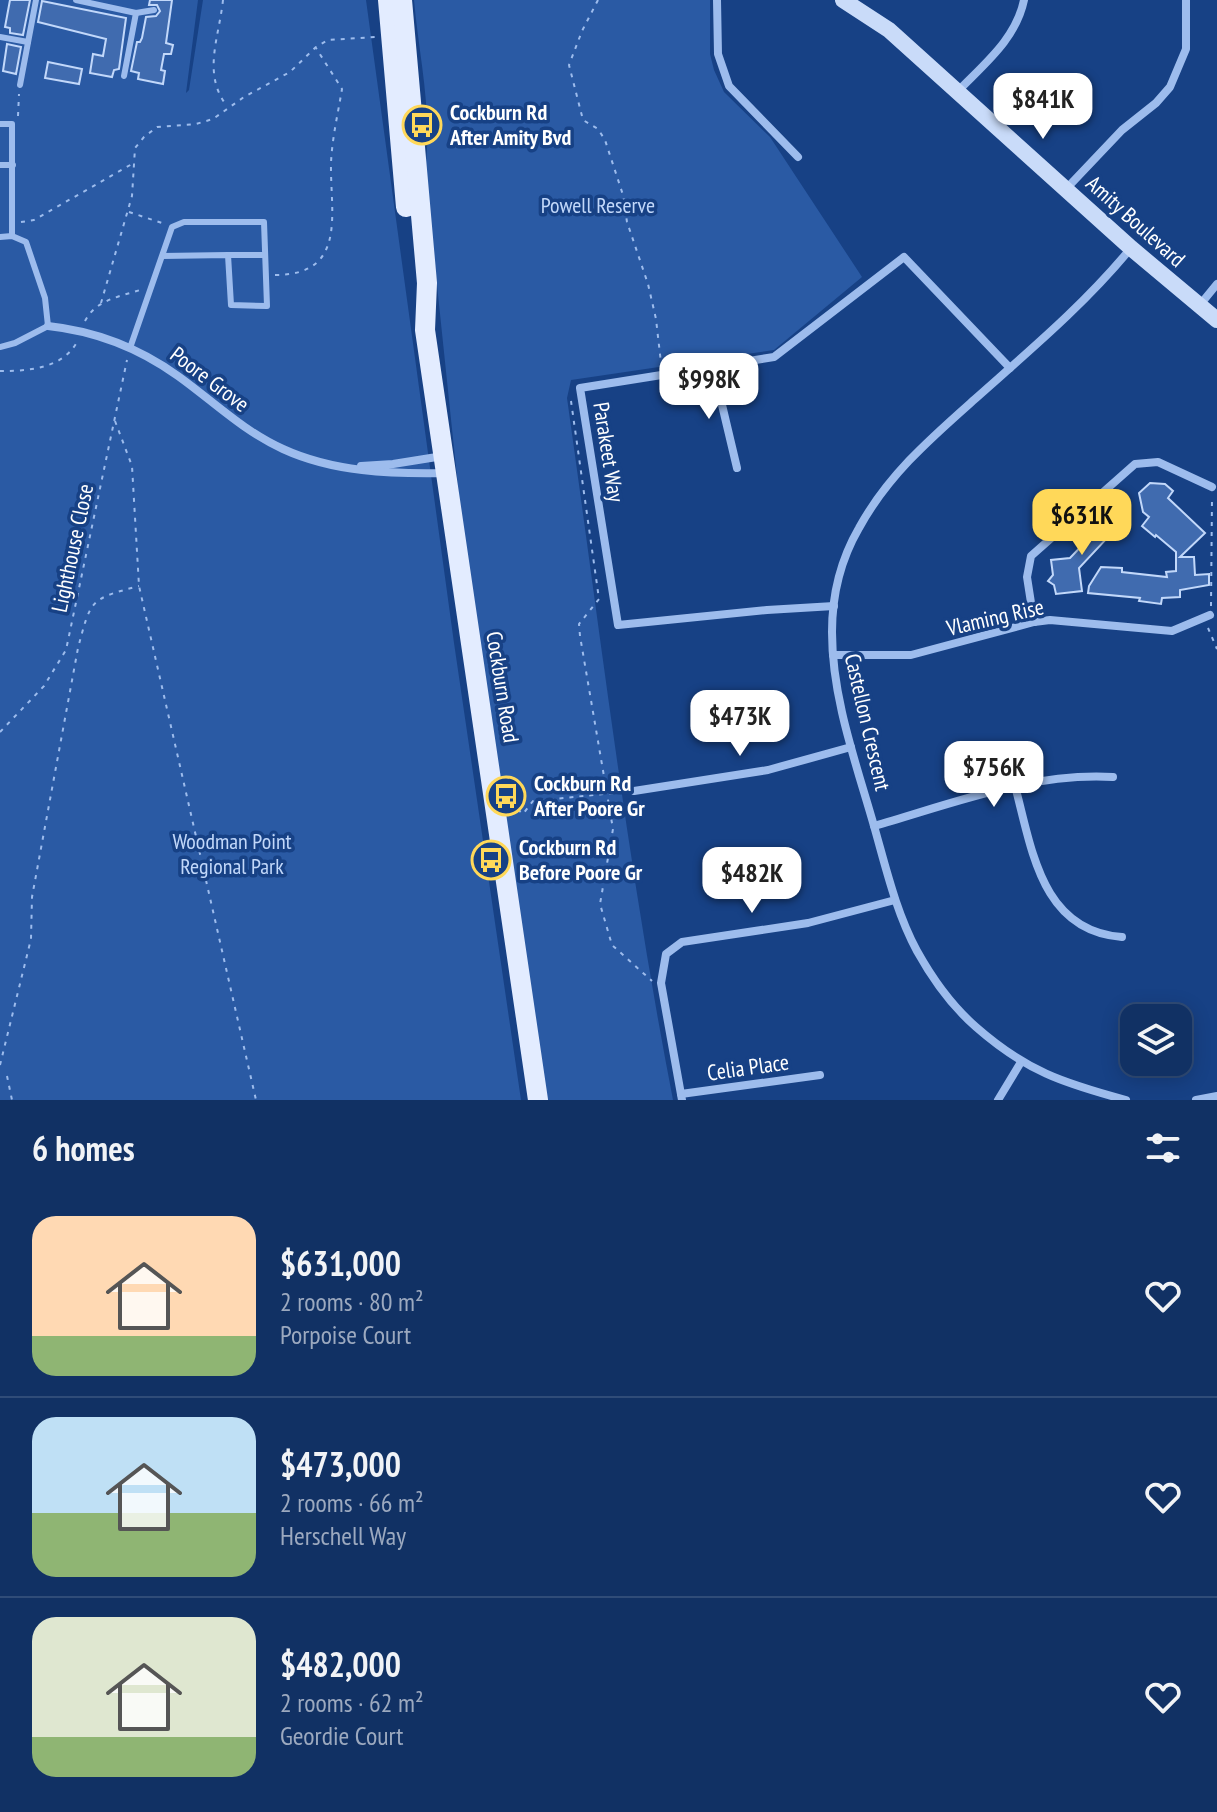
<!DOCTYPE html>
<meta charset="utf-8">
<style>
:root{--surface:#113164;--page:#1a396a;--text:#f1f3f6;--muted:#9ca9bf;--line:#304c78;--accent:#ffd859}
body{margin:0;font-family:"PT Sans Narrow",sans-serif;background:var(--page);color:var(--text);height:100vh;display:flex;flex-direction:column;font-size:30px;white-space:nowrap}
*{box-sizing:border-box;margin:0}
p{font-size:26px;color:var(--muted)}
.icon{flex:none;width:44px;height:44px;fill:none;stroke:currentColor;stroke-width:2;stroke-linecap:round;stroke-linejoin:round}
.map{position:relative;height:1100px;overflow:hidden}
.panel{display:flex;flex-direction:column;background:var(--surface);flex:1}
.panel>*{flex:none}
.fabs{position:absolute;left:1120px;top:1004px;display:grid;gap:16px}
.fabs a{display:grid;place-items:center;width:72px;height:72px;border-radius:16px;background:var(--surface);box-shadow:0 4px 20px #0003,0 0 0 2px var(--line);font-size:40px}
.price{position:absolute;translate:-50% -68px;padding:0 18px;border-radius:16px;background:#fff;color:#222;font-size:26px;line-height:52px;filter:drop-shadow(0 2px 4px #0008)}
.price::after{content:'';position:absolute;left:50%;top:48px;width:24px;height:18px;margin-left:-12px;background:inherit;clip-path:polygon(0 0,100% 0,50% 100%)}
.price.current{background:var(--accent);color:#111}
ul{padding:0;list-style:none}
li{display:flex;align-items:center;gap:24px;height:200px;padding:0 32px}
li+li{border-top:2px solid var(--line)}
li span{display:grid;place-items:center;flex:none;width:224px;height:160px;border-radius:24px;color:#555}
li>.icon{margin-inline-start:auto}
span .icon{width:96px;height:96px;fill:#fffc;stroke-width:1}
li b{font-size:34px}
h2{display:flex;justify-content:space-between;align-items:center;height:96px;padding:0 32px;font-size:34px}
.map>svg:first-child{display:block}
</style>
<div class="map">
<svg width="1217" height="1100" viewBox="0 0 1217 1100">
<rect width="100%" height="100%" fill="#174185"/>
<!-- green -->
<g fill="#2a5aa4">
<polygon points="0,0 198,0 186,93 189,90 203,0 366,0 454,643 521,1100 0,1100"/>
<path d="M 414,0 L 710,0 L 710,54 L 714,70 L 724,92 L 770,137 L 862,277 L 774,350 L 571,380 L 567,398 C 600,632 628,868 673,1100 L 546,1100 L 461,515 L 425,170 C 433,113 419,57 414,0 Z"/>
</g>
<!-- building -->
<g fill="#406baf" stroke="#c2d8fa" stroke-width="2">
<polygon points="10,0 30,0 23,35 10,33 10,28 5,27"/>
<polygon points="150,0 172,0 166,43 173,45 171,54 164,54 161,70 165,71 163,84 138,79 139,73 131,71 137,42 140,42 142,38 146,17 156,16 160,11 157,5 149,5"/>
<polygon points="42,1 126,18 119,69 114,70 112,77 90,73 93,54 103,56 106,39 38,22"/>
<polygon points="7,44 21,47 16,74 3,71"/>
<polygon points="48,62 82,69 79,84 45,78"/>
<polygon points="1150,483 1165,484 1173,491 1168,498 1205,533 1180,557 1194,557 1195,575 1209,574 1209,585 1180,590 1180,597 1162,598 1161,604 1139,601 1140,598 1088,593 1089,586 1101,567 1122,568 1122,572 1167,577 1166,572 1176,571 1176,552 1156,535 1155,537 1142,526 1149,517 1143,512 1139,493"/>
<polygon points="1115,509 1124,520 1079,568 1082,591 1056,594 1054,585 1048,581 1053,575 1051,560 1070,558 1091,536 1089,534"/>
</g>
<g fill="none" stroke-linecap="round" stroke-linejoin="round">
<!-- path -->
<g stroke="#9dbced" stroke-width="2" stroke-dasharray="4 6" stroke-linecap="butt">
<path d="M 223,0 C 219,38 202,74 227,106"/>
<polyline points="598,0 582,31 569,65 583,120 598,129 605,140 623,195 627,222 648,284 656,319 661,363"/>
<polyline points="18,116 19,94"/>
<polyline points="129,212 165,224"/>
<polyline points="21,222 34,220 132,164"/>
<path d="M 275,275 C 348,275 330,213 331,163 C 332,139 338,113 342,89 L 316,48"/>
<polyline points="101,303 132,196 135,148 144,137 157,127 196,124 213,119 244,97 290,72 316,47 328,40 375,37"/>
<path d="M 85,321 C 96,300 118,297 140,290"/>
<path d="M 0,371 C 28,371 62,369 77,342"/>
<polyline points="571,401 599,599 579,624 580,636 613,829 600,904 612,945 652,981"/>
<polyline points="115,421 132,466 139,586 256,1100"/>
<polyline points="1211,606 1212,497"/>
<polyline points="1208,628 1217,649"/>
<polyline points="0,732 44,686 66,650 127,360"/>
<polyline points="510,803 523,814 533,801 625,792"/>
<path d="M 0,1065 L 31,939 L 32,897 L 78,648 C 91,599 90,599 139,586"/>
<polyline points="7,1076 12,1100"/>
</g>
<!-- lane -->
<g stroke="#9dbced" stroke-width="6">
<polyline points="76,0 136,13 124,76"/>
<polyline points="136,13 154,10"/>
<polyline points="0,37 28,42"/>
<polyline points="20,85 36,0"/>
<polyline points="0,124 12,124 12,236"/>
<polyline points="0,165 13,165"/>
<polyline points="0,237 12,236 26,242 45,298 48,326 15,343 0,347"/>
<polyline points="228,255 265,255"/>
<polyline points="130,348 172,227 184,222 264,222 267,306 231,305 228,255 162,256"/>
</g>
<!-- street -->
<g stroke="#9dbced" stroke-width="8">
<polyline points="717,0 718,54 729,86 798,157"/>
<path d="M 958,91 C 984,64 1016,39 1024,0"/>
<polyline points="1066,189 1122,130 1156,103 1170,87 1186,49 1186,0"/>
<polyline points="1199,306 1217,284"/>
<path d="M 48,326 C 95,331 139,348 178,376 C 213,401 243,431 283,449 C 333,472 390,474 445,473"/>
<polyline points="713,367 737,468"/>
<polyline points="361,466 393,464 443,456"/>
<polyline points="834,606 767,610 618,625 580,388 774,357 904,257 1010,368"/>
<polyline points="1034,622 1027,577 1031,556 1135,464 1158,462 1212,487"/>
<polyline points="833,655 911,655 1034,622 1050,620 1172,631 1210,615"/>
<path d="M 1015,786 C 1032,849 1041,931 1122,937"/>
<polyline points="634,791 768,770 851,747"/>
<path d="M 874,826 C 951,804 1032,772 1113,777"/>
<polyline points="681,1094 820,1075"/>
<polyline points="682,1100 661,983 666,954 682,942 808,923 895,900"/>
<polyline points="998,1100 1021,1062"/>
<path d="M 1126,1100 C 1063,1083 1026,1071 976,1027 C 953,1007 932,978 917,951 C 896,912 886,868 874,826 C 856,763 832,698 832,632 C 832,596 841,559 859,528 C 888,475 931,438 975,399 C 1030,350 1084,305 1131,248"/>
<polyline points="1196,1100 1217,1096"/>
</g>
<!-- secondary -->
<polyline stroke="#c9dbf9" stroke-width="16" points="843,0 889,30 1131,248 1217,320"/>
<!-- primary -->
<g stroke="#e3ecff" stroke-width="20">
<polyline points="388,0 406,207"/>
<polyline points="402,0 427,283 425,330 538,1100"/>
</g>
</g>
<!-- icons -->
<defs>
<symbol id="bus-ring" viewBox="-11 -11 22 22"><circle r="9.5" fill="#174185" stroke="#ffd859" stroke-width="1.5"/><path d="M-5-6H5V4H4V6H2V4H-2V6H-4V4H-5ZM-3.5-4V0h7V-4ZM-3.5 1.2v1.5H-2V1.2ZM2 1.2v1.5H3.5V1.2Z" fill="#ffd859"/></symbol>
</defs>
<g fill-rule="evenodd">
<use href="#bus-ring" x="400" y="103" width="44" height="44"/>
<use href="#bus-ring" x="484" y="774" width="44" height="44"/>
<use href="#bus-ring" x="469" y="838" width="44" height="44"/>
</g>
<g text-anchor="middle" stroke-width="7" stroke-linejoin="round" paint-order="stroke">
<!-- poi labels -->
<g font-size="22" font-weight="bold" fill="#fff" stroke="#174185" text-anchor="start">
<text x="450" y="120">Cockburn Rd<tspan x="450" dy="25">After Amity Bvd</tspan></text>
<text x="534" y="791">Cockburn Rd<tspan x="534" dy="25">After Poore Gr</tspan></text>
<text x="519" y="855">Cockburn Rd<tspan x="519" dy="25">Before Poore Gr</tspan></text>
</g>
<!-- park labels -->
<g font-size="22" fill="#c2d8fa" stroke="#174185">
<text x="598" y="213">Powell Reserve</text>
<text x="232" y="849">Woodman Point<tspan x="232" dy="25">Regional Park</tspan></text>
</g>
<!-- street labels -->
<g font-size="22" fill="#fff" stroke="#174185">
<text transform="translate(1136 221) rotate(42)" y="8">Amity Boulevard</text>
<text transform="translate(210 379) rotate(37)" y="8">Poore Grove</text>
<text transform="translate(609 452) rotate(81)" y="8">Parakeet Way</text>
<text transform="translate(72 548) rotate(-78)" y="8">Lighthouse Close</text>
<text transform="translate(995 617) rotate(-13)" y="8">Vlaming Rise</text>
<text transform="translate(503 687) rotate(81)" y="8">Cockburn Road</text>
<text transform="translate(868 722) rotate(77)" y="8">Castellon Crescent</text>
<text transform="translate(748 1067) rotate(-8)" y="8">Celia Place</text>
</g>
</g>
</svg>
<div class="fabs">
<a><svg class="icon" aria-label="layers" viewBox="0 0 24 24"><path d="M12 4l9 5-9 5-9-5zM3 14l9 5 9-5"/></svg></a>
</div>
<b class="price" style="left:1043px;top:141px">$841K</b>
<b class="price" style="left:709px;top:421px">$998K</b>
<b class="price current" style="left:1082px;top:557px">$631K</b>
<b class="price" style="left:740px;top:758px">$473K</b>
<b class="price" style="left:994px;top:809px">$756K</b>
<b class="price" style="left:752px;top:915px">$482K</b>
</div>
<section class="panel">
<h2>6 homes<svg class="icon" aria-label="filters" viewBox="0 0 24 24"><path d="M4 7h16M4 17h16"/><circle cx="9" cy="7" r="2"/><circle cx="15" cy="17" r="2"/></svg></h2>
<ul>
<li><span style="background:linear-gradient(#ffd9b3 75%,#8fb573 0)"><svg class="icon" aria-label="home" viewBox="0 0 24 24"><path d="M3 11l9-7 9 7M6 9v11h12V9"/></svg></span><div><b>$631,000</b><p>2 rooms · 80 m²</p><p>Porpoise Court</p></div><svg class="icon" aria-label="heart" viewBox="0 0 24 24"><path d="M12 20l-8-8c-3-5 5-10 8-4 3-6 11-1 8 4z"/></svg></li>
<li><span style="background:linear-gradient(#bfe0f5 60%,#8fb573 0)"><svg class="icon" aria-label="home" viewBox="0 0 24 24"><path d="M3 11l9-7 9 7M6 9v11h12V9"/></svg></span><div><b>$473,000</b><p>2 rooms · 66 m²</p><p>Herschell Way</p></div><svg class="icon" aria-label="heart" viewBox="0 0 24 24"><path d="M12 20l-8-8c-3-5 5-10 8-4 3-6 11-1 8 4z"/></svg></li>
<li><span style="background:linear-gradient(#dfe7d0 75%,#8fb573 0)"><svg class="icon" aria-label="home" viewBox="0 0 24 24"><path d="M3 11l9-7 9 7M6 9v11h12V9"/></svg></span><div><b>$482,000</b><p>2 rooms · 62 m²</p><p>Geordie Court</p></div><svg class="icon" aria-label="heart" viewBox="0 0 24 24"><path d="M12 20l-8-8c-3-5 5-10 8-4 3-6 11-1 8 4z"/></svg></li>
</ul>
</section>
